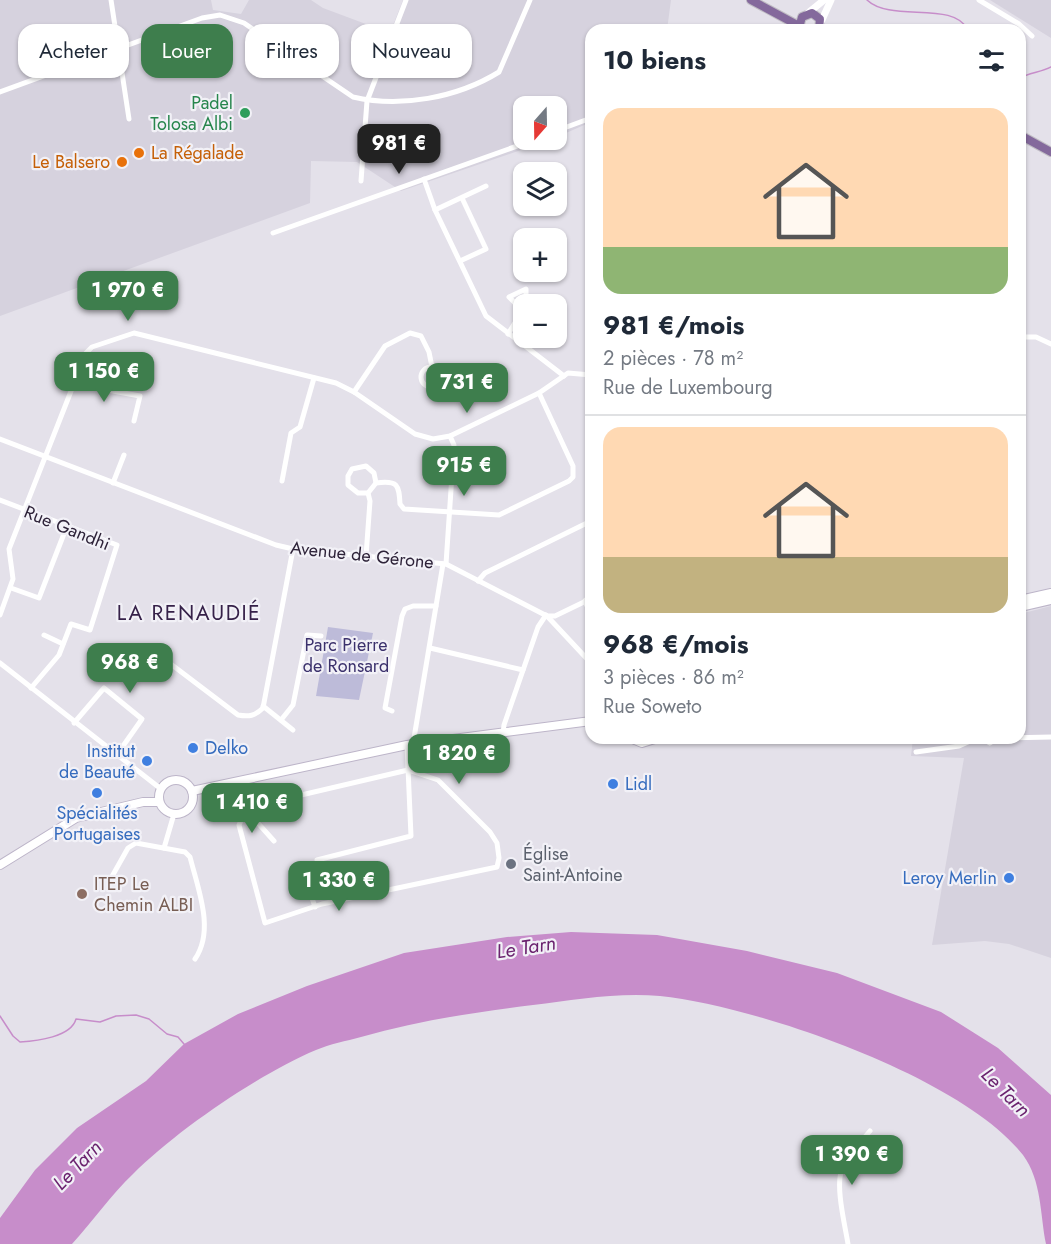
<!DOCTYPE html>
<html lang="fr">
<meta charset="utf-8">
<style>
:root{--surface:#fff;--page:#f6f6f7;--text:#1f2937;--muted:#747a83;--line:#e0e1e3;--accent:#3e7e4d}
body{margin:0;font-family:Jost,sans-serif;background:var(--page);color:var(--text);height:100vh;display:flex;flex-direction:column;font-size:22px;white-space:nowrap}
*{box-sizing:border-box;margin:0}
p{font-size:20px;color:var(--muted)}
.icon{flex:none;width:33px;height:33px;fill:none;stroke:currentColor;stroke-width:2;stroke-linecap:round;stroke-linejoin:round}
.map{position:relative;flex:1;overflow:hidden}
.side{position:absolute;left:585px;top:24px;width:441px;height:720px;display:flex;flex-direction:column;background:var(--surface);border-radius:18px;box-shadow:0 2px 4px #0004}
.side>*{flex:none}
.top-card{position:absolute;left:18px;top:24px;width:477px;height:54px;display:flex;gap:12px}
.needle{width:39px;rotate:200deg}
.controls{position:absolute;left:513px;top:96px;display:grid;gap:12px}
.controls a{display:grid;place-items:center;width:54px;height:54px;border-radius:12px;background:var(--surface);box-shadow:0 2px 4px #0004;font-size:30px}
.price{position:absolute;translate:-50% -51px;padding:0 14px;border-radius:12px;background:var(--accent);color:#fff;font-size:20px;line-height:39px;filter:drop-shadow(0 2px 3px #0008)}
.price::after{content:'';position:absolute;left:50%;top:36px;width:18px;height:14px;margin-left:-9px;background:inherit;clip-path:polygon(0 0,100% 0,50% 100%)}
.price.active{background:#222;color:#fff}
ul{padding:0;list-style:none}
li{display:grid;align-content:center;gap:12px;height:318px;padding:0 18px}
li+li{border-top:2px solid var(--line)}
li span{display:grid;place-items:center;height:186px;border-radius:18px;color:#555}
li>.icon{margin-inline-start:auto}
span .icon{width:108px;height:108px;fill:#fffc;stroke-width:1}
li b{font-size:26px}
h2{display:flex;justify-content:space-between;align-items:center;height:72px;padding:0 18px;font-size:26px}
.tag{padding:0 21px;border-radius:18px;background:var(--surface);box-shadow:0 2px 4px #0004;font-size:21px;line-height:54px}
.tag.active{background:var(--accent);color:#fff}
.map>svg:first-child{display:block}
</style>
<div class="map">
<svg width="1051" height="1244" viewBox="0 0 1051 1244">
<rect width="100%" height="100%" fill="#e4e1ea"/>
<!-- built -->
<g fill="#d6d2de">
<polygon points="0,0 211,0 213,10 241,14 249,0 311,0 323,8 390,33 403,0 671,0 667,30 591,30 591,122 557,137 556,106 524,106 524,140 550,140 401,191 357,162 311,161 310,203 0,316"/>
<polygon points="990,0 1051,0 1051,38"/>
<polygon points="1051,606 1051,958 1009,944 985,941 932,945 964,758 911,756 913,738 1020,738 1020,614"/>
</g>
<!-- green -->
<polygon fill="#bdbbd9" points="328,627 373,633 359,700 316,696"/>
<!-- water -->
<path fill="#c78dca" d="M 571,932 L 657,935 L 747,951 L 837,973 L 941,1012 L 998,1048 L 1051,1095 L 1051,1244 L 1046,1244 C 1040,1214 1042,1181 1023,1155 C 963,1077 757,1006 660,996 C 618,992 574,1000 533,1005 C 475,1012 417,1021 361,1037 C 346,1041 330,1044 316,1050 C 259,1074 177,1130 133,1174 C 111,1195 93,1221 72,1244 L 0,1244 L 0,1218 L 35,1170 L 77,1128 L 146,1081 L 184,1044 L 238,1014 L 307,986 L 404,953 L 507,937 Z"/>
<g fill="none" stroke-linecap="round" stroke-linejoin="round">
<!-- stream -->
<g stroke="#c78dca" stroke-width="1.5">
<path d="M 867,0 C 891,23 954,0 968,30"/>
<path d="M 1020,79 C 1027,72 1041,73 1051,67"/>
<path d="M 0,1016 L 13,1036 L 20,1042 C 37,1041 71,1037 76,1019 L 100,1022 L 116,1016 L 136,1015 L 149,1019 L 167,1034 L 178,1037 L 184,1044"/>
</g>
<defs>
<g id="secondary">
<polyline points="1020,600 1051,593"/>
<polyline points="1020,607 1051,600"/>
<polyline points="630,738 642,743 658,738"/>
<circle cx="176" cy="797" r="17"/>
<polyline points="192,791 407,745 591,721"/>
<polyline points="0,865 76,818 143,802 159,802"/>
</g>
<g id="primary">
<polyline points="751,0 801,27"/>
<polyline points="803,30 800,24 802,17 812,13 820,19 819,30"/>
<polyline points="1020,135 1051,152"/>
</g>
</defs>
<!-- secondary casing -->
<use href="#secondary" stroke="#bdb5c9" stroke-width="10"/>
<!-- primary casing -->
<use href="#primary" stroke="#c0bdc4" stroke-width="10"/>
<!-- minor -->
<g stroke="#fff" stroke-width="5">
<polyline points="111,0 129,119"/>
<polyline points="979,0 1019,24 1032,36"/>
<path d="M 0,92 L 202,18 L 220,15 L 244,23 L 353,97 C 400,108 457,98 499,72 L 530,0"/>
<polyline points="556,131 591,118"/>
<polyline points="424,179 435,210 486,316 564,376"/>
<polyline points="361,181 367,101 406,0"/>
<polyline points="435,210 486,186"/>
<polyline points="273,233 534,140"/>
<polyline points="460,261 486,249 462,198"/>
<polyline points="523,311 509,297 526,289 526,304"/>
<polyline points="508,334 523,310"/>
<polyline points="1020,337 1036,337 1051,344"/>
<circle cx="431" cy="377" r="10"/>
<polyline points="75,384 140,396 134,421"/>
<polyline points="354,392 385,346 410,333 421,336 429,352 432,367"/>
<polyline points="0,439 276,545 293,549 446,564 547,616 589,661 591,660"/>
<polyline points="1020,465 1020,554"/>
<polyline points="282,481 291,433 300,427 314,378"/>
<polyline points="113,483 124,455"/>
<polyline points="368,493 358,493 348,485 348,476 352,469 366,466 374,473 376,483"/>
<polyline points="0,500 117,545 90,630 71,624 59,655 31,688"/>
<path d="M 366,556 L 370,501 L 368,493 L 376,483 C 398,480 399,485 400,504 L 404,509 L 499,515 L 569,481 L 573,477 L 573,466 L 539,393"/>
<polyline points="446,564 454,445 450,436"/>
<polyline points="478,581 485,573 591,521"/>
<polyline points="11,588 39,598 67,526"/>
<polyline points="0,615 13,579 9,549 86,353 92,347 134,333 336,383 354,392 415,434 433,439 450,436 539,393 568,373 591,375"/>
<polyline points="547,616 555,616 586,601"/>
<polyline points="44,635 63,644"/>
<path d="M 147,646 L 238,715 C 249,717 255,716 263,708 L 293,549"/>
<polyline points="430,648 523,670"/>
<polyline points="0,663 161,789"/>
<polyline points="263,706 293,730"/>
<polyline points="392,711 385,708 402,616 405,609 413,606 436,606"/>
<polyline points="281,720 293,705 307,635 321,636"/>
<polyline points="74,723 104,688 142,719 116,756"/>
<polyline points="503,734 504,725 538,627 546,615"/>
<polyline points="981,738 990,743 998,738"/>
<polyline points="1008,738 1051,737"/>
<polyline points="413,744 443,564"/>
<polyline points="916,752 959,746 977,738"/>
<polygon points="408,770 438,780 490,832 497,843 499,858 497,867 322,904 265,923 239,825 244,814 254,806"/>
<polyline points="235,782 240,803 274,841"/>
<polyline points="164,848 174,814"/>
<polyline points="317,860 411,836 407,745"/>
<path d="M 110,880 L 128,848 L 136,843 L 185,852 L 190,857 C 198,889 215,930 195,959"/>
<polyline points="307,883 315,907"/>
<path d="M 848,1244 C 845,1225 835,1186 842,1169 C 847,1155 860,1143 870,1131"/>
</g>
<!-- tertiary -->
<g stroke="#fff" stroke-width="7">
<polyline points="808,13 824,0"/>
<polyline points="821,22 831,0"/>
<polyline points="591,598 586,601 591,612"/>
</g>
<!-- secondary -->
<use href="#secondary" stroke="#fff" stroke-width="8"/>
<!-- primary -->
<use href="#primary" stroke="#84699c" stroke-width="8"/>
</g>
<!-- markers -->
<circle fill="#2e9e5b" stroke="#f2f1f7" stroke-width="2" cx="245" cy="113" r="6"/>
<g fill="#e8710a" stroke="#f2f1f7" stroke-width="2">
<circle cx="139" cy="153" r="6"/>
<circle cx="122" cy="162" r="6"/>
</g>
<g fill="#3f7fe0" stroke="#f2f1f7" stroke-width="2">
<circle cx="193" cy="748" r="6"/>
<circle cx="147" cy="761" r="6"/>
<circle cx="613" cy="784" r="6"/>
<circle cx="97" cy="793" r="6"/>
<circle cx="1009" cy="878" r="6"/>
</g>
<circle fill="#6b7280" stroke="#f2f1f7" stroke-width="2" cx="511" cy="864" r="6"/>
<circle fill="#8d6e63" stroke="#f2f1f7" stroke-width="2" cx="82" cy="894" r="6"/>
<g text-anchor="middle" stroke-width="4.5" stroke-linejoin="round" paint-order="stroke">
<!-- leisure labels -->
<g font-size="18" fill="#27864d" stroke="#f2f1f7" text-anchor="end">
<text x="233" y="109">Padel<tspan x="233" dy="21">Tolosa Albi</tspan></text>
</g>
<!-- food labels -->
<g font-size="18" fill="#c56008" stroke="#f2f1f7" text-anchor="start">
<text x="151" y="159">La Régalade</text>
<text x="110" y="168" text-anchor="end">Le Balsero</text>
</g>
<!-- street labels -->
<g font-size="18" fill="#2e2339" stroke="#f2f1f7">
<text transform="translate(67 528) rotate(22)" y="6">Rue Gandhi</text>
<text transform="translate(362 555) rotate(6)" y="6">Avenue de Gérone</text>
</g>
<!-- park labels -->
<g font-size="18" fill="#3b316c" stroke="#f2f1f7">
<text x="346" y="651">Parc Pierre<tspan x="346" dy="21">de Ronsard</tspan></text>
</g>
<!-- shop labels -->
<g font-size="18" fill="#366cbe" stroke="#f2f1f7" text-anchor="start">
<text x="205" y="754">Delko</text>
<text x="135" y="757" text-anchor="end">Institut<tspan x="135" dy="21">de Beauté</tspan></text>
<text x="625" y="790">Lidl</text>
<text x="97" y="819" text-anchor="middle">Spécialités<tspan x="97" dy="21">Portugaises</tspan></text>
<text x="997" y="884" text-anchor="end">Leroy Merlin</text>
</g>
<!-- worship labels -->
<g font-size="18" fill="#5b616d" stroke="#f2f1f7" text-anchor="start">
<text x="523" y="860">Église<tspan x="523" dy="21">Saint-Antoine</tspan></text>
</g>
<!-- education labels -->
<g font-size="18" fill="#785e54" stroke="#f2f1f7" text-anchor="start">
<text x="94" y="890">ITEP Le<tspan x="94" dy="21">Chemin ALBI</tspan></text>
</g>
<!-- water labels -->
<g font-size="20" font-style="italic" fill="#6b236f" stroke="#f2f1f7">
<text transform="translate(526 947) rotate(-9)" y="7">Le Tarn</text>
<text transform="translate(1006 1092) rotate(45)" y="7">Le Tarn</text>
<text transform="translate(77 1165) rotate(-46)" y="7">Le Tarn</text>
</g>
<!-- quarter labels -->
<g font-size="21" letter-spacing="1.5" fill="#362149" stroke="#f2f1f7">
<text x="189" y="620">LA RENAUDIÉ</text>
</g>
</g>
</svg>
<div class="controls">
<a><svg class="needle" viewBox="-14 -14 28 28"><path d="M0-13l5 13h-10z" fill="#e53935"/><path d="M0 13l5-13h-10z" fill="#747a83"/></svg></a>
<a><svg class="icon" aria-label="layers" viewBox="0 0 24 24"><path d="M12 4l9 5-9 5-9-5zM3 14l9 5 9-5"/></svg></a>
<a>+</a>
<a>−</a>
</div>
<b class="price active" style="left:399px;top:175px">981 €</b>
<b class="price" style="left:128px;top:322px">1 970 €</b>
<b class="price" style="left:104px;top:403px">1 150 €</b>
<b class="price" style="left:467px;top:414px">731 €</b>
<b class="price" style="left:464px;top:497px">915 €</b>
<b class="price" style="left:130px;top:694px">968 €</b>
<b class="price" style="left:459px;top:785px">1 820 €</b>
<b class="price" style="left:252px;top:834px">1 410 €</b>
<b class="price" style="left:339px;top:912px">1 330 €</b>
<b class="price" style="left:852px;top:1186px">1 390 €</b>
<div class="top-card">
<a class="tag">Acheter</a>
<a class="tag active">Louer</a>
<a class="tag">Filtres</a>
<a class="tag">Nouveau</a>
</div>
<section class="side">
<h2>10 biens<svg class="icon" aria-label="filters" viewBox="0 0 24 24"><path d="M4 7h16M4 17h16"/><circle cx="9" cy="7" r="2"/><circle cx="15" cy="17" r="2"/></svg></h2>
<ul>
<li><span style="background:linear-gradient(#ffd9b3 75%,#8fb573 0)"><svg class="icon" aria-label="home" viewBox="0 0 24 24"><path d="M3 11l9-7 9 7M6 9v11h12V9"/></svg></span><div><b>981 €/mois</b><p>2 pièces · 78 m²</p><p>Rue de Luxembourg</p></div></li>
<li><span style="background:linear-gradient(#ffd9b3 70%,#c2b280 0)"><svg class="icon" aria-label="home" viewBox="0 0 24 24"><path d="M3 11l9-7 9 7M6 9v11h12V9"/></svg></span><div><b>968 €/mois</b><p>3 pièces · 86 m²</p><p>Rue Soweto</p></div></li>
</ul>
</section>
</div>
